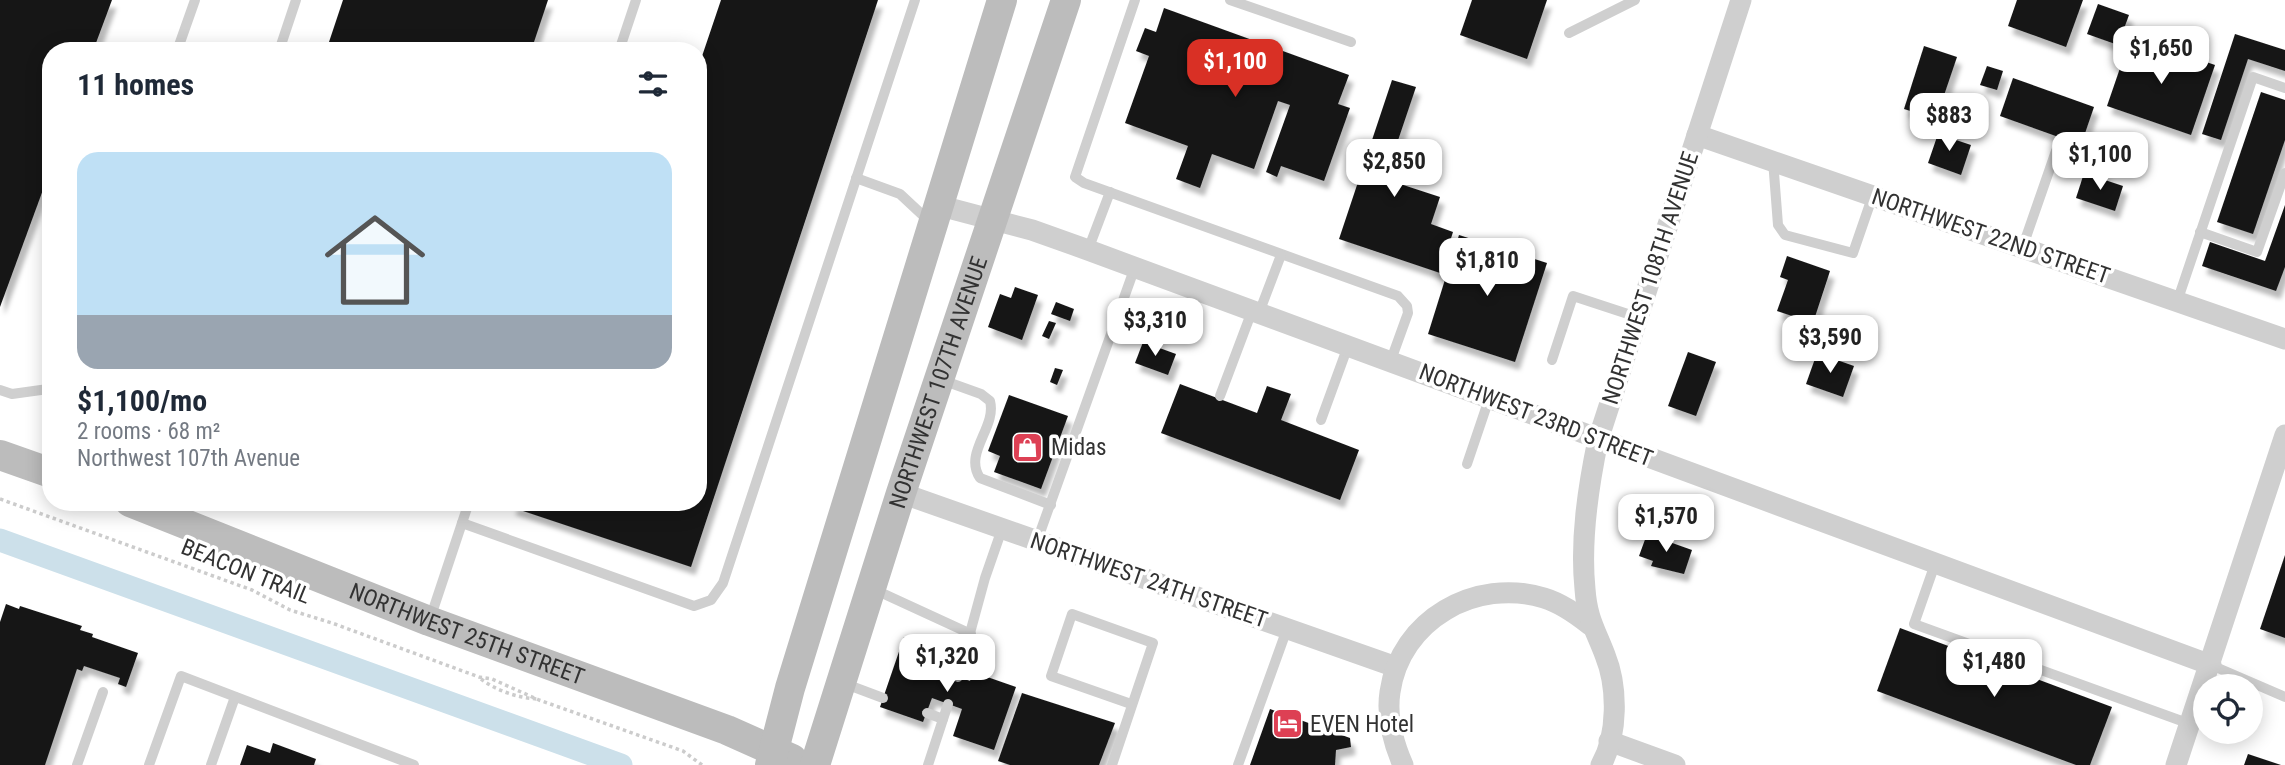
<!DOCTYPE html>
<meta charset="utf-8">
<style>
:root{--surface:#fff;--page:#f2f2f3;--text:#1f2937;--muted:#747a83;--line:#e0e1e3;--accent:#d93025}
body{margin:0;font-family:"Roboto Condensed",sans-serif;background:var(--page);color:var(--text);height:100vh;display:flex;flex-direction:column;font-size:26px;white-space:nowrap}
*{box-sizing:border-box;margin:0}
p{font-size:23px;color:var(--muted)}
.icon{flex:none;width:38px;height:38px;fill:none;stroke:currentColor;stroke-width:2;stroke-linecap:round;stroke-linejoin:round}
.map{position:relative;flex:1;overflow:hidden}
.details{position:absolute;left:42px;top:42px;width:665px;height:469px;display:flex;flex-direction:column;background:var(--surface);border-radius:28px;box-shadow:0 4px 18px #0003}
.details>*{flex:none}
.controls{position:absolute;left:2193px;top:674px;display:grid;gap:14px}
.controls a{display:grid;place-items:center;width:70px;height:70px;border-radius:50%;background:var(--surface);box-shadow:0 4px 18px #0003;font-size:35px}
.price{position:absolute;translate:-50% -60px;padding:0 16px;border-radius:14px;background:#fff;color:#222;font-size:23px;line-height:46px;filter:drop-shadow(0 2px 4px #0008)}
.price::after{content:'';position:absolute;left:50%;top:42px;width:21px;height:16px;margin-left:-10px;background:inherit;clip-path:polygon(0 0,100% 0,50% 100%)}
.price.on{background:var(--accent);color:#fff}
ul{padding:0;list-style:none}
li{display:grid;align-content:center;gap:14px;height:371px;padding:0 35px}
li+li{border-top:2px solid var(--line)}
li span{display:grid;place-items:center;height:217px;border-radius:21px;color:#555}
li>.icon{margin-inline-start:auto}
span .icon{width:126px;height:126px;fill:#fffc;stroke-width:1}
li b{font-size:30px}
h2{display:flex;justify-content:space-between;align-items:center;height:84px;padding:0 35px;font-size:30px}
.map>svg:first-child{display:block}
</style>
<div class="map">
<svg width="2285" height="765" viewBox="0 0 2285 765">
<defs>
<filter id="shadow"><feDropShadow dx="4.5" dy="8" stdDeviation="2" flood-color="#0004"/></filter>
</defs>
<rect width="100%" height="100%" fill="#fff"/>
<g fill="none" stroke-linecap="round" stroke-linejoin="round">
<!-- canal -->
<polyline stroke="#cce0ea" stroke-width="23" points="0,540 621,765"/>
</g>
<!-- building -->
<g fill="#191919" filter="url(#shadow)">
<polygon points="0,0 112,0 93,51 51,51 51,168 0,307"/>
<polygon points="343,0 548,0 531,51 326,51"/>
<polygon points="721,0 878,0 691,567 511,507 513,502 698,502 698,68"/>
<polygon points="1472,0 1547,0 1527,59 1460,35"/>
<polygon points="2017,0 2083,0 2066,47 2008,26"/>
<polygon points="2098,4 2129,15 2118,45 2087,34"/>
<polygon points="1164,8 1349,75 1338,104 1350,108 1324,181 1281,166 1277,177 1266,172 1290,105 1278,101 1254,169 1212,154 1200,188 1176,179 1188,146 1125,123 1149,56 1136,51 1145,28 1156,32"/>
<polygon points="2235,34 2285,50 2285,71 2248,59 2221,140 2202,134"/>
<polygon points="2131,36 2215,65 2191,135 2107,106"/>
<polygon points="1924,46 1957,57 1936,119 1904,109"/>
<polygon points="1987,66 2003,71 1997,90 1980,85"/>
<polygon points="2013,78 2094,107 2081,145 2000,116"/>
<polygon points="1392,80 1416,87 1385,179 1440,197 1431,224 1453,232 1440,273 1339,239"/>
<polygon points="2261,92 2285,100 2285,140 2253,234 2217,222"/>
<polygon points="1940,128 1955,133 1953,139 1971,145 1961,175 1928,163"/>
<polygon points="2084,173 2123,186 2115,211 2076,198"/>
<polygon points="2285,205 2285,267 2276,291 2202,266 2210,242 2265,261"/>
<polygon points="1459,235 1547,263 1515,362 1428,334"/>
<polygon points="1787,256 1830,271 1813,323 1777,311 1788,280 1780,277"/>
<polygon points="1015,287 1038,295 1022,340 988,327 1000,294 1011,298"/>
<polygon points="1056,302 1074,309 1070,321 1051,314"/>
<polygon points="1049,321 1056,323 1049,339 1042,336"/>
<polygon points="1143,342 1176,354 1168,375 1135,363"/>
<polygon points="1688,352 1716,362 1696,416 1668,406"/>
<polygon points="1817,353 1854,366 1843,397 1806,384"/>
<polygon points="1055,368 1063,370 1057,385 1050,382"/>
<polygon points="1180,384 1257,413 1267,386 1291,394 1281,420 1359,450 1340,500 1161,433"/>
<polygon points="1009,395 1068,416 1041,489 994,472 1000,456 988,451"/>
<polygon points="1647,534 1692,550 1684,574 1651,566 1653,561 1639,556"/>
<polygon points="2285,555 2285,638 2260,629"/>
<polygon points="6,604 19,609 20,606 82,626 80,630 93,634 92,637 138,653 126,687 118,684 120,678 84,666 82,671 77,669 45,765 0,765 0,622"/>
<polygon points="1900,628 2112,707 2090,765 2076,765 1877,691"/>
<polygon points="904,637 946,651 940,670 970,681 973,672 1016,687 994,750 953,736 962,709 932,698 923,722 880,707"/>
<polygon points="1022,693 1115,723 1099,765 1010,765 998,761"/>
<polygon points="1270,709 1350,738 1351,747 1336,750 1335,765 1250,765"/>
<polygon points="273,743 316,759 314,765 240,765 247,745 270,753"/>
<polygon points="2248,754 2281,765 2244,765"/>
</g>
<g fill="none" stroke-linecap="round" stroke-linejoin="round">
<!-- path -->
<g stroke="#ccc" stroke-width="3.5" stroke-dasharray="3.5 3.5" stroke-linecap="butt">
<polyline points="0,499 252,590 290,610 332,623 479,677 492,679 539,700 683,751 702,765"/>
<path d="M 481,679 C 497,691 518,698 538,699"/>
</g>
<!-- lane -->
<g stroke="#cfcfcf" stroke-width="10">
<polyline points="1135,0 1075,177 1084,183 1398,296 1407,306 1408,313 1391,360"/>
<polyline points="1230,0 1351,42"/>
<polyline points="1569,33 1635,0"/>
<polyline points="177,51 195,0"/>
<polyline points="279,51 296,0"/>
<polyline points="619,51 636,0"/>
<polyline points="1773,160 1778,225 1785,235 1853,253 1873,195"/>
<polyline points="856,178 900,194 930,222"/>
<polyline points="2200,232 2257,252 2285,173"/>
<polyline points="2023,246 2056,151"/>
<polyline points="1088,250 1110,192"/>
<polyline points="2177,302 2253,77 2285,88"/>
<polyline points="1259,313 1281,255"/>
<polyline points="1552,360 1573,296 1637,317"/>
<path d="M 942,380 L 981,394 L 990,401 C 997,427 963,453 980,478 L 1051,505"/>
<polyline points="0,390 12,394 48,389 51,384"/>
<polyline points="1220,396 1252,311"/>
<polyline points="1321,420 1348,346"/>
<polyline points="1467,464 1490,396"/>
<polyline points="462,523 694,606 711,600 723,583 915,0"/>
<polyline points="1037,541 1135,267"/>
<polyline points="1935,564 1914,624 2190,724"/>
<polyline points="871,588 971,634"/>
<polyline points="430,619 469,502"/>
<polyline points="2211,665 2285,697"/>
<polyline points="958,677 985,578 1002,529"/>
<polyline points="843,683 883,698"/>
<polyline points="927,713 943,719"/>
<polyline points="77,765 103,692"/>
<polyline points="149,765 181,676 414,765"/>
<polyline points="211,765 235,697"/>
<polyline points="928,765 948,704"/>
<polyline points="1112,765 1153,643 1072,614 1051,676 1131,704"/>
<polyline points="1238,765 1287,629"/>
</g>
<!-- street -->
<g stroke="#cfcfcf" stroke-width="21">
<polyline points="1697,135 2285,339"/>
<polyline points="937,205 1032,230 1088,250 2211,665"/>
<polyline points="901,493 1396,667"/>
<polyline points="1609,741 1675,765"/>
<path d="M 1403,765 C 1393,742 1386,718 1390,692 C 1400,620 1476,577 1544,598 C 1561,603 1576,614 1590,625"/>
<path d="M 1601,765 C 1618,735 1618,687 1605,655 C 1595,629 1587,618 1585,589 C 1580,540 1588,488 1598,440 L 1741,0"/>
<polyline points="2176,765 2285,435"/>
</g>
<!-- secondary -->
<g stroke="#bcbcbc" stroke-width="30">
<polyline points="0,455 51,473"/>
<path id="s1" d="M 130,502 L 429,621 L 727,730 L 792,759"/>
<polyline points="770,765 790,688 1002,0"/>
<path id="s2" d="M 815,765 L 901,493 L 1066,0"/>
</g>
</g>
<!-- icons -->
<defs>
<symbol id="shop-square" viewBox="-11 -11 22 22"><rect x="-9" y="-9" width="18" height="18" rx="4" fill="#dd4054" stroke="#fff"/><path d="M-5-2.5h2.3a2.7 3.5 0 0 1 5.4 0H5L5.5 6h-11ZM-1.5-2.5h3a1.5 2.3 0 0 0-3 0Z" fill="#fff"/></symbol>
<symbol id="hotel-square" viewBox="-11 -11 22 22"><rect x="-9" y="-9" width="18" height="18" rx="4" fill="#dd4054" stroke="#fff"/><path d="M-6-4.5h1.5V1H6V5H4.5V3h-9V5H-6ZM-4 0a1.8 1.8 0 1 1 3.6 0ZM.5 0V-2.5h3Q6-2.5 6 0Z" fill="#fff"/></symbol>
</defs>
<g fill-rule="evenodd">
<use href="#shop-square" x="1010" y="430" width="35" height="35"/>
<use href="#hotel-square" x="1270" y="706" width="35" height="35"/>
</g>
<g text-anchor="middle" stroke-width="7" stroke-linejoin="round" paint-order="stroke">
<!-- street labels -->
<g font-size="23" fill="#323232" stroke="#fff">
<text transform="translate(1991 236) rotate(19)" y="8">NORTHWEST 22ND STREET</text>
<text transform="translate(1650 278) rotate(-72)" y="8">NORTHWEST 108TH AVENUE</text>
<text dy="8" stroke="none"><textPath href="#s2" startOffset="402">NORTHWEST 107TH AVENUE</textPath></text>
<text transform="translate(1536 415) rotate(21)" y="8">NORTHWEST 23RD STREET</text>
<text transform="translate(246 571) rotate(22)" y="8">BEACON TRAIL</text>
<text transform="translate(1149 580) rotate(19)" y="8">NORTHWEST 24TH STREET</text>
<text dy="8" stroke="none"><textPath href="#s1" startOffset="362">NORTHWEST 25TH STREET</textPath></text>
</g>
<!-- poi labels -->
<g font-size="23" fill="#323232" stroke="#fff" text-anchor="start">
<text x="1051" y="455">Midas</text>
<text x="1310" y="732">EVEN Hotel</text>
</g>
</g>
</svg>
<div class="controls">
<a><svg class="icon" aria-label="locate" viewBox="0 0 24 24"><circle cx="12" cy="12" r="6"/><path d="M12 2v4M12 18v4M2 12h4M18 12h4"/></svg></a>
</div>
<b class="price" style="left:2161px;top:86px">$1,650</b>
<b class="price on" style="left:1235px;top:99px">$1,100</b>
<b class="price" style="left:1949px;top:153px">$883</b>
<b class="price" style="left:2100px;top:192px">$1,100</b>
<b class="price" style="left:1394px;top:199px">$2,850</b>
<b class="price" style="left:1487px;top:298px">$1,810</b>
<b class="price" style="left:1155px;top:358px">$3,310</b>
<b class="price" style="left:1830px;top:375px">$3,590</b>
<b class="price" style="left:1666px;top:554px">$1,570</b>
<b class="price" style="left:947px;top:694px">$1,320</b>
<b class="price" style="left:1994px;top:699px">$1,480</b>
<section class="details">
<h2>11 homes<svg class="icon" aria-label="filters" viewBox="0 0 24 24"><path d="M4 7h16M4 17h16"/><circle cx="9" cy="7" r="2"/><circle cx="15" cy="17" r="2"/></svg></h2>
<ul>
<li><span style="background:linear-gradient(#bfe0f5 75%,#9aa5b1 0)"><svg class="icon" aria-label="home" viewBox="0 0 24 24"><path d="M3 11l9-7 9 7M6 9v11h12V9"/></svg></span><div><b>$1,100/mo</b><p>2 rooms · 68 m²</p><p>Northwest 107th Avenue</p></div></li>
</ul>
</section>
</div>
